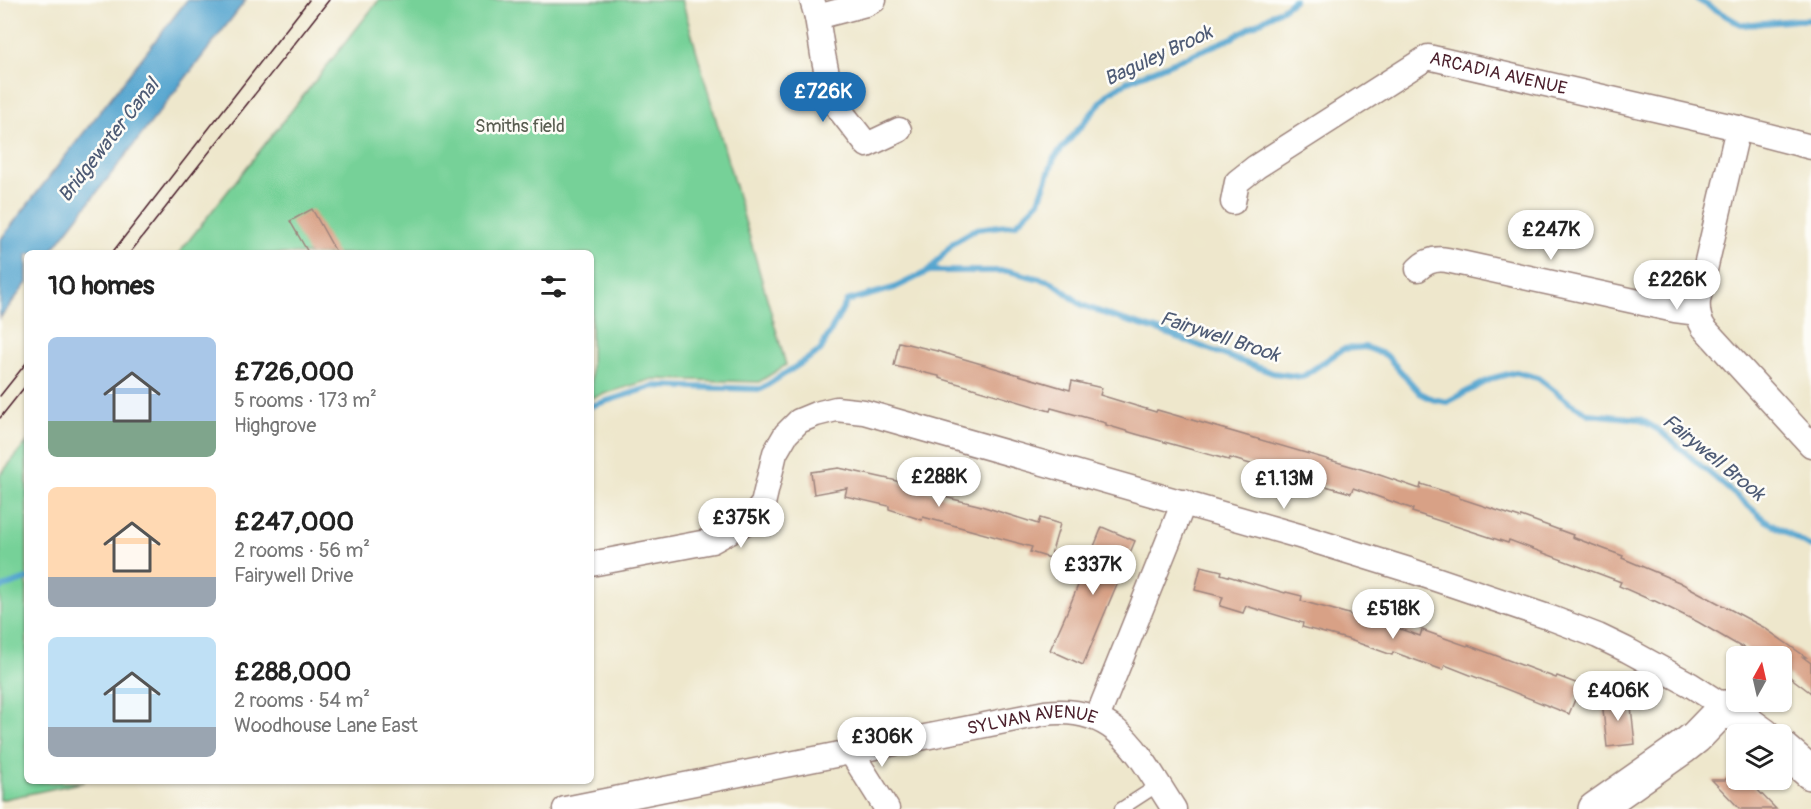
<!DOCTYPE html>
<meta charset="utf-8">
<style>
:root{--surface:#fff;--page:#f2f2f2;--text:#222;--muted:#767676;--accent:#1f6fb2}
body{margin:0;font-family:Pangolin,sans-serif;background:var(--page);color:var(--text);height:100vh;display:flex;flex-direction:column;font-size:22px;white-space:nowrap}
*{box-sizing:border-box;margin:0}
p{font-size:20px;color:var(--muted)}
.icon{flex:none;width:33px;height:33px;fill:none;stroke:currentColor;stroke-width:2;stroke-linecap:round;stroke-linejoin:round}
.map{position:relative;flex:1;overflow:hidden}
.sheet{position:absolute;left:24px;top:250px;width:570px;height:534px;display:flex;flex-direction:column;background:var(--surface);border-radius:9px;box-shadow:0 2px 4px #0004}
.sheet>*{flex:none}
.needle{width:39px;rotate:8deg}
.fabs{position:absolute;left:1726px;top:646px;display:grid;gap:12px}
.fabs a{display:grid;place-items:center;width:66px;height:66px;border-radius:9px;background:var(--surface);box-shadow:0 2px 4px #0004;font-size:30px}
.price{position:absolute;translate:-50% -51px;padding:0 14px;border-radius:21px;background:#fff;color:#222;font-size:20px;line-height:39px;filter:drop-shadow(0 2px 3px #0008)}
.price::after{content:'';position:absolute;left:50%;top:36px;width:18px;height:14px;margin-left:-9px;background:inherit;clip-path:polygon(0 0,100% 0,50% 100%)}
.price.on{background:var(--accent);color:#fff}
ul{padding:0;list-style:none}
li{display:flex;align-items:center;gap:18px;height:150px;padding:0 24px}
li span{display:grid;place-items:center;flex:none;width:168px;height:120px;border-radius:9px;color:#555}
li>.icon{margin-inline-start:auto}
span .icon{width:72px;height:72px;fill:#fffc;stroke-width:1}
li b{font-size:26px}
h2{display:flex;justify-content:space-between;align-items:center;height:72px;padding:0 24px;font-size:26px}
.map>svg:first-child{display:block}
</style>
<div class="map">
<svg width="1811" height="809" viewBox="0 0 1811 809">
<rect width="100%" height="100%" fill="#fdfcf7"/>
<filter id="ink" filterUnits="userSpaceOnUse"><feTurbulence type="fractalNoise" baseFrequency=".0167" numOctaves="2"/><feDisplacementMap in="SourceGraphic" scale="12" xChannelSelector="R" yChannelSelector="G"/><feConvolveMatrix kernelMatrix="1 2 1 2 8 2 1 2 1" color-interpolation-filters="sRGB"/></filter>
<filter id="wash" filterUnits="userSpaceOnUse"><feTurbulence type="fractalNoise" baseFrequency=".008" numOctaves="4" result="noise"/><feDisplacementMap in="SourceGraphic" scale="24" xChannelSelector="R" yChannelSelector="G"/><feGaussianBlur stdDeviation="1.35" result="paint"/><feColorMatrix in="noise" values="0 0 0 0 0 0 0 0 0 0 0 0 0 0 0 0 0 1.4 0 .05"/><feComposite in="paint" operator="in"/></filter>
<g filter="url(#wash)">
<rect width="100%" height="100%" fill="#eee7cc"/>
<!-- green -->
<g fill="#76d198" stroke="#607862" stroke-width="1.5">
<polygon points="379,0 682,0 786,365 759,382 653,379 591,398 591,254 178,254"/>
<polygon points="27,442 27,782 84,782 0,800 0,475"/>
</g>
<!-- water -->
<polygon fill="#54a5cf" stroke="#4f627d" stroke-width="1.5" points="187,0 246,0 50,253 27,254 27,283 0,318 0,240"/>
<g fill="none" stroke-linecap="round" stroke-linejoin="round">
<!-- stream -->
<g stroke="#54a5cf" stroke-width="6">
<polyline points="1698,0 1742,25 1797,20 1811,20"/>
<polyline points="929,271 954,242 976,229 1016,224 1039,201 1054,158 1109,93 1128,81 1232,38 1282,9 1294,0"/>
<polyline points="591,406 654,386 761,389 820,351 847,301 894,288 929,271 1009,271 1052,282 1082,305 1111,316 1163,332 1273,373 1302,377 1343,349 1365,347 1386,355 1420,393 1432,399 1447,402 1493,378 1516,372 1538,378 1570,403 1589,414 1640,419 1660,431 1765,520 1811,547"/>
<polyline points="0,588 27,579"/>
</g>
</g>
<g id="blocks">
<!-- building -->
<g fill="#d8a186">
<polygon points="312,209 337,254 309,254 290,221"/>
<polygon points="899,342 937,351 1070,390 1072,381 1102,388 1100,395 1156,412 1157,410 1237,433 1371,472 1420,489 1421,484 1459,496 1459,498 1520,518 1521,516 1573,535 1572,537 1623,556 1622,558 1679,582 1763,627 1806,657 1803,657 1811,663 1811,693 1782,671 1782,657 1758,657 1742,646 1741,647 1698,622 1653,600 1653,601 1619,586 1621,582 1509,540 1508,543 1412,512 1413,509 1353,488 1351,493 1311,482 1230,458 1229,460 1136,434 1106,425 1106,423 1051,408 1050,411 939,378 939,376 894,366"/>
<polygon points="839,468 893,480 944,497 978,505 1038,524 1040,518 1060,524 1050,558 1030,552 1032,547 923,517 922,520 889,509 889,506 845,496 847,488 814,494 811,472"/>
<polygon points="1102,527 1135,541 1083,665 1050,650 1070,605"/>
<polygon points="1201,566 1222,571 1221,574 1285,593 1286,592 1302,596 1301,601 1360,617 1361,615 1420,636 1422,630 1467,646 1468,645 1556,678 1557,676 1581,685 1569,714 1445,665 1443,670 1393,652 1392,655 1347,639 1302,627 1303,623 1246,606 1243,613 1220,606 1223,597 1195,590"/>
<polygon points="1630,697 1635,744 1607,747 1602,700"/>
<polygon points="1737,768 1737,780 1748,780 1776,809 1740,809 1712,780 1725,780"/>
</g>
</g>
</g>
<g filter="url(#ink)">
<use href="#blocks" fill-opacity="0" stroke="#9c837c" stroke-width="1.5"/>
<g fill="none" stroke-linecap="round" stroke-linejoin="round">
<defs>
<polyline id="lane" points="1121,809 1158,785"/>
<g id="street">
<polyline points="812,0 817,17 823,55 831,93 839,109 867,145 899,130"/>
<polyline points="817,17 866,4 874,0"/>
<path d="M 1738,128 L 1698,300 C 1697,311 1698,319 1704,328 L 1811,445"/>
<path id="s1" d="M 1233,202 L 1237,182 L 1256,167 L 1428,57 L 1738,128 L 1811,147"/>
<path d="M 1418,269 C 1426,261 1436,258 1447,260 L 1675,310 L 1698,313"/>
<polyline points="591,564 712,541 750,520 763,504 775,453 786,434 799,421 816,414 836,409 864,412 1299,536 1409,570 1551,618 1598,636 1627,650 1691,685 1725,707"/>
<polyline points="1097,718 1184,502"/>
<polyline points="851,752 887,809"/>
<path id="s2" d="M 565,809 L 1045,713 C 1119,704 1139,756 1174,809"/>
</g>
<g id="secondary">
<polyline points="1782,748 1811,773"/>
<polyline points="1595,809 1682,748 1696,737 1725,707 1764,735"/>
</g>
</defs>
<!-- lane casing -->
<use href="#lane" stroke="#9c837c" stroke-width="15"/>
<!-- street casing -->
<use href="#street" stroke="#9c837c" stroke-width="27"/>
<!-- secondary casing -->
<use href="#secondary" stroke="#9c837c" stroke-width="36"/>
<!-- lane -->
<use href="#lane" stroke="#fff" stroke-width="12"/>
<!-- street -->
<use href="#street" stroke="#fff" stroke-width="24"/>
<!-- secondary -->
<use href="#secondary" stroke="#fff" stroke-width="33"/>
<!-- tram -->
<g stroke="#4a1f2b" stroke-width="1.5">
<polyline points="111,254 309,0"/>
<polyline points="129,254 329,0"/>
<polyline points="0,396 27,362"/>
<polyline points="0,418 27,384"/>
</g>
</g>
</g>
<g text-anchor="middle" stroke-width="5" stroke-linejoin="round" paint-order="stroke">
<!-- street labels -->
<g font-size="18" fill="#4a1f2b" stroke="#fdfcf7">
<text dy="6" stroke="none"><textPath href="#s1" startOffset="321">ARCADIA AVENUE</textPath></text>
<text dy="6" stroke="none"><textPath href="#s2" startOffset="476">SYLVAN AVENUE</textPath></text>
</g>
<!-- park labels -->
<g font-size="18" fill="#595d51" stroke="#fdfcf7">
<text x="520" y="132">Smiths field</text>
</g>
<!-- water labels -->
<g font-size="20" font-style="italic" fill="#4e5b75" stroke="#fdfcf7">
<text transform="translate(1158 55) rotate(-25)" y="7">Baguley Brook</text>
<text transform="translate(108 140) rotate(-52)" y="7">Bridgewater Canal</text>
<text transform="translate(1220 336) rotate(18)" y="7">Fairywell Brook</text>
<text transform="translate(1714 457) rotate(39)" y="7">Fairywell Brook</text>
</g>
</g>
</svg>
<div class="fabs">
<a><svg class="needle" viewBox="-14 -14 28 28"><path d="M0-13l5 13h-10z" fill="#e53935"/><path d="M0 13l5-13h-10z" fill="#767676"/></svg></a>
<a><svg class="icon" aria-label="layers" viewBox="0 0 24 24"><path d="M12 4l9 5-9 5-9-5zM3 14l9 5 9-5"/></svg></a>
</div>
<b class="price on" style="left:823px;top:123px">£726K</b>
<b class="price" style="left:1551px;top:261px">£247K</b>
<b class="price" style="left:1677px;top:311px">£226K</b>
<b class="price" style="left:939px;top:508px">£288K</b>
<b class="price" style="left:1284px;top:510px">£1.13M</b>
<b class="price" style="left:741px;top:549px">£375K</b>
<b class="price" style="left:1093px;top:596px">£337K</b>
<b class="price" style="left:1393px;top:640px">£518K</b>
<b class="price" style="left:1618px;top:722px">£406K</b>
<b class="price" style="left:882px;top:768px">£306K</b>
<section class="sheet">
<h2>10 homes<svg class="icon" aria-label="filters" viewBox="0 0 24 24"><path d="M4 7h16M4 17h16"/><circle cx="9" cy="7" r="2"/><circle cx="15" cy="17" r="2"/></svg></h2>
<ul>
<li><span style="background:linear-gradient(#a9c7e8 70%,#7fa58c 0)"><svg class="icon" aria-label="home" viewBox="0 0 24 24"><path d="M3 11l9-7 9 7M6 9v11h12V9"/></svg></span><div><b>£726,000</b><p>5 rooms · 173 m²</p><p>Highgrove</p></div></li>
<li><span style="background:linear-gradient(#ffd9b3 75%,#9aa5b1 0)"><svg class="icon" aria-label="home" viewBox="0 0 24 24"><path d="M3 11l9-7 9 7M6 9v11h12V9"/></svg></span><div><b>£247,000</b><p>2 rooms · 56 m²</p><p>Fairywell Drive</p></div></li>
<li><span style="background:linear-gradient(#bfe0f5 75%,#9aa5b1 0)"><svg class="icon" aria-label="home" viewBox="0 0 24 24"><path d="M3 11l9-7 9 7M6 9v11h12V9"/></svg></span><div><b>£288,000</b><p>2 rooms · 54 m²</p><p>Woodhouse Lane East</p></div></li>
</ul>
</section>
</div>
